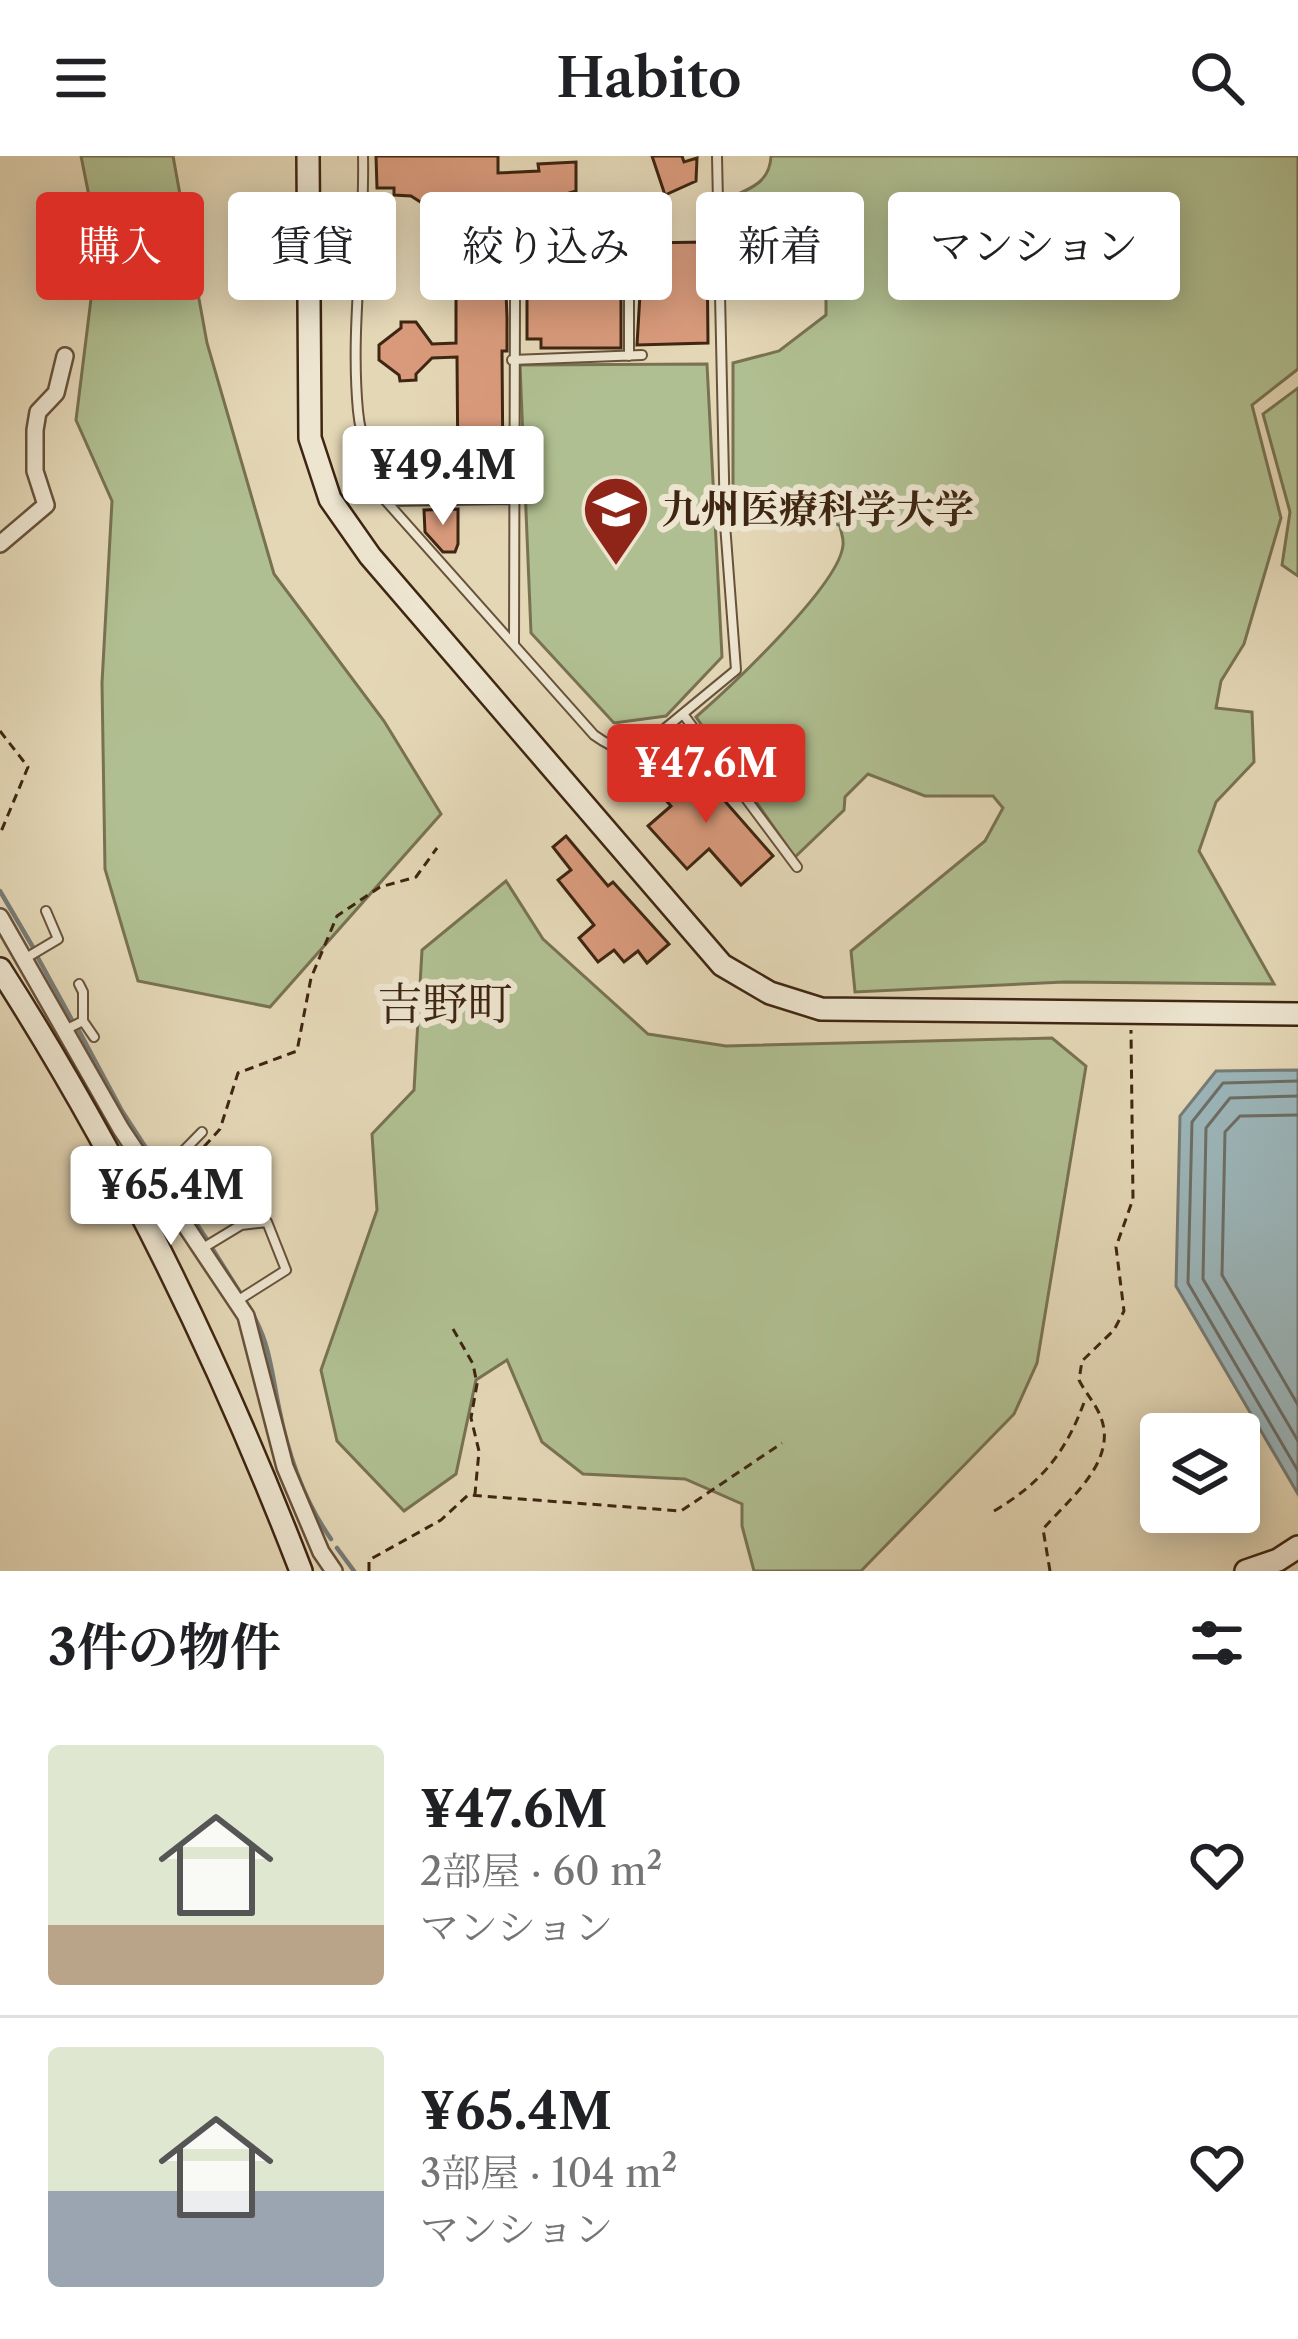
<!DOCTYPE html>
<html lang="ja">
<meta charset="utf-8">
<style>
:root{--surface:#fff;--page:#f6f6f6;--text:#202124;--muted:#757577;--line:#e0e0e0;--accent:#d93025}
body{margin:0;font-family:"Libre Caslon Text","Noto Serif JP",serif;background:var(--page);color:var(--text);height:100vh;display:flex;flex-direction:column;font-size:45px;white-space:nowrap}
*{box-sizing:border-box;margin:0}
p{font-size:39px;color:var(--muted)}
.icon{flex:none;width:66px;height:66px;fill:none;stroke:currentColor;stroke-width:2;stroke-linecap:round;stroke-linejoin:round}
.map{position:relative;height:1415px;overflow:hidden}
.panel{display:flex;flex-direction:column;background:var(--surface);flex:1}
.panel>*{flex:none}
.guide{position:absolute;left:36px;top:36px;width:1227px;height:108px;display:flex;gap:24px}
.fabs{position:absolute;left:1140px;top:1257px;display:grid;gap:24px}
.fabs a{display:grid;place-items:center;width:120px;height:120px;border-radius:12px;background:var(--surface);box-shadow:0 6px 30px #0003;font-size:60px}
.price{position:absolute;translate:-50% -102px;padding:0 27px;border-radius:12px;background:#fff;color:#222;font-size:39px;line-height:78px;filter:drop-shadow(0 3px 6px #0008)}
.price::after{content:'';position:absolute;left:50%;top:72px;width:36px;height:27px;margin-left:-18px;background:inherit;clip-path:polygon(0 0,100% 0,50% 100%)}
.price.current{background:var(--accent);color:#fff}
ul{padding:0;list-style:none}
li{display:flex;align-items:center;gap:36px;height:300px;padding:0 48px}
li+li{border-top:3px solid var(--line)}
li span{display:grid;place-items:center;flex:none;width:336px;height:240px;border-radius:12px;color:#555}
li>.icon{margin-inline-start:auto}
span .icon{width:144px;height:144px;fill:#fffc;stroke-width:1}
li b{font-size:51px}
h2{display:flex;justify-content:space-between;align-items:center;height:144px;padding:0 48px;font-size:51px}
.tag{padding:0 42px;border-radius:12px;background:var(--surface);box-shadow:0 6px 30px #0003;font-size:42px;line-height:108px}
.tag.current{background:var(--accent);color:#fff}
header{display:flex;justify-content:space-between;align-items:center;height:156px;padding:0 48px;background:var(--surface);font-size:54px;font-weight:600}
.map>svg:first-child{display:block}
.green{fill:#b0bf91;stroke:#787252;stroke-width:3}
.water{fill:#9cb6ba;stroke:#777c77;stroke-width:3}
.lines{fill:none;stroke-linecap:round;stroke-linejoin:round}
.shore{stroke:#6e6e66;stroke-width:3}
.stream{stroke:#777c77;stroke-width:4.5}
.building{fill:#d89a7b;stroke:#3f2612;stroke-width:3}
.lane-casing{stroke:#68523b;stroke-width:12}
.street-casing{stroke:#68523b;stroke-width:20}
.secondary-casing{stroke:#3f2612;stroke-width:26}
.path{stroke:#3f2612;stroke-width:3;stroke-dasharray:9 6;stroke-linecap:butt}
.lane{stroke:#ede5d0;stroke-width:8}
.street{stroke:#ede5d0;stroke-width:15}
.secondary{stroke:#ede5d0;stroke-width:21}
.labels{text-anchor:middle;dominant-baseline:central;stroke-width:12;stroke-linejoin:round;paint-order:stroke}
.poi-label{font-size:39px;font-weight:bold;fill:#3f2612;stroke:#ede5d0;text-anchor:start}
.quarter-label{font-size:45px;fill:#3f2612;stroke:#ede5d0}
</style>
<header><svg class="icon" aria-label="menu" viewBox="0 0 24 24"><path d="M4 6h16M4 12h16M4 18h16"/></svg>Habito<svg class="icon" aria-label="search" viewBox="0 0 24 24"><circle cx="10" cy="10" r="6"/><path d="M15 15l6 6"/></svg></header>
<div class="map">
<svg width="1298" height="1415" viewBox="0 0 1298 1415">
<rect width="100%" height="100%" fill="#e4d7b6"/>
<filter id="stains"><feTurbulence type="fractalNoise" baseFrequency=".00167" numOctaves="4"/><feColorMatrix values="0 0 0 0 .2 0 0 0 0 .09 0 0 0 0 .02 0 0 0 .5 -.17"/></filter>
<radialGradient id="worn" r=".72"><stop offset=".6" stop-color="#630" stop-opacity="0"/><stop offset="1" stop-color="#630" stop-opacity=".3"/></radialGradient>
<!-- green -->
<path class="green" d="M81 0H173L207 187 274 418 384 565 441 658 270 851 138 825 105 713 102 527 112 345 76 264 93 127V60Z
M771 0H1298V213L1252 249 1281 362 1244 488 1221 525 1216 552 1252 556 1254 606 1216 646 1199 695 1274 828 1064 826 855 836 851 795 985 685 1003 652 993 640H925L868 618 845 641 844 654 795 701 696 561C728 533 840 429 843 389 844 383 841 377 840 370 796 344 781 350 733 364V207L779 195 826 159V118L724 76 722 45C746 34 770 29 771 0Z
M707 208 722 501 666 560 614 567 531 477 520 209Z
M1298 232V420L1282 409 1290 356 1263 258Z
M506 725 543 783 648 878 726 890 1052 882 1086 910 1037 1207 1014 1258 861 1415H754L742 1370V1348L685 1323 583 1318 542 1286 507 1204 476 1224 456 1318 404 1355 337 1285 321 1214 377 1054 372 978 414 934 422 794Z"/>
<!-- water -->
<path class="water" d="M1298 914V1338L1176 1130 1180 960 1216 915Z"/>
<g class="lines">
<!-- shore -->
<path class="shore" d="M1298 925 1223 927 1192 966 1188 1127 1298 1315
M1298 940 1230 942 1206 972 1203 1123 1298 1285
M1298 959 1240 960 1225 976 1222 1119 1298 1249"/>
<!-- stream -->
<path class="stream" d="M0 735 34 793
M38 802 72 864
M78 873 122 955 161 1015
M173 1033 181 1045
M186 1052 206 1082
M212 1092 239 1135
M245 1145C270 1184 270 1208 279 1252 288 1298 304 1345 331 1383
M337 1392 354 1415"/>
</g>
<!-- building -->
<path class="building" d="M376 0H498V17L539 15 538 8 576 6V35L503 57 507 162V195H502L503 320 458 321 457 201 432 202 416 218V224L400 225 399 219 379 204V189L401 172V166H416L432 188 456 187V103L444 100 445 76 433 54 411 40 394 39V32H377Z
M652 0H682L684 6 697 2 696 25 665 39Z
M707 86 708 187 637 189 643 87Z
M621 125V192H541V183H527V131H550V126Z
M458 353V388L455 396H443L425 376 424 354Z
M688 603 773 700 741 729 709 693 687 713 648 670 671 650 655 632Z
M566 680 608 730 613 726 669 788 647 807 638 795 624 806 614 794 598 806 579 782 594 769 558 724 571 714 553 691Z"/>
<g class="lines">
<defs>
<path id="lane" d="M363 0C365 85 350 170 358 255 361 287 374 316 386 345L594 579C615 594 628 599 651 584L736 514 725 368 717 0
M313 88 360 87
M629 103V200
M512 204 642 199
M386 345 513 343
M514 487 515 141
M683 558 797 711
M26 802 58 783 46 755
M83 865 94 881
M67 873 83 865V836L79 828
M157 1022 202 976
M203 1092 241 1069 267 1066 286 1114 237 1145"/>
<path id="street" d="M0 388 46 349 35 315V274L38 256 56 237 65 200
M0 761 121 973 246 1160 285 1311 321 1396 334 1415"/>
<path id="secondary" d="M308 0 310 282 330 343 370 400 722 809 770 837 821 853 1298 858
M0 813C122 1003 220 1205 301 1415
M1246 1415 1278 1404 1298 1391"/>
</defs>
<!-- lane casing -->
<use href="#lane" class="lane-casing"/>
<!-- street casing -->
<use href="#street" class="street-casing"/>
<!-- secondary casing -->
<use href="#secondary" class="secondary-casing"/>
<!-- path -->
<path class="path" d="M0 575 28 611 0 678
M174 1024 220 973 238 917 297 895 311 822 337 760 380 731 416 721 437 692
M189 1046 226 1066
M453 1173 473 1208 477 1228 471 1262 479 1295 475 1338
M994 1355C1043 1326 1067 1295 1086 1241
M369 1415V1404L441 1364 468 1339 681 1355 782 1287
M1050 1415 1043 1373C1070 1342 1121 1303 1099 1257 1094 1246 1085 1236 1079 1224L1082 1205 1114 1174 1124 1155 1116 1091 1133 1043 1131 874"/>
<!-- lane -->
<use href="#lane" class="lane"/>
<!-- street -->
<use href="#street" class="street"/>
<!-- secondary -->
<use href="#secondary" class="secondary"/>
</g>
<!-- icons -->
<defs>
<symbol id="university-pin" viewBox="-11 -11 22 30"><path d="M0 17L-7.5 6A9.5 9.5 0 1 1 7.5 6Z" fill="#8f2418" stroke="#ede5d0"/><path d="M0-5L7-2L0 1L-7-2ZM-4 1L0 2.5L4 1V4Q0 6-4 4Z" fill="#fff"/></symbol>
</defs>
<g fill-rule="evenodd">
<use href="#university-pin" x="578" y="315" width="76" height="104"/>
</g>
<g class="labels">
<!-- poi labels -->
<g class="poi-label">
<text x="662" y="353">九州医療科学大学</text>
</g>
<!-- quarter labels -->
<g class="quarter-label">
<text x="445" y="848">吉野町</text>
</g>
</g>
<rect width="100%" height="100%" filter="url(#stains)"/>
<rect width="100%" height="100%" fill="url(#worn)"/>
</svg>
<div class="fabs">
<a><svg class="icon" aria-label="layers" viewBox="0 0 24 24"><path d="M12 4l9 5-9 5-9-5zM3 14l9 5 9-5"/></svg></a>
</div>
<b class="price" style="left:443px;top:372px">¥49.4M</b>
<b class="price current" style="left:706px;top:670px">¥47.6M</b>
<b class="price" style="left:171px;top:1092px">¥65.4M</b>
<div class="guide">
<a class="tag current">購入</a>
<a class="tag">賃貸</a>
<a class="tag">絞り込み</a>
<a class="tag">新着</a>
<a class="tag">マンション</a>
</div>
</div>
<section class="panel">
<h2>3件の物件<svg class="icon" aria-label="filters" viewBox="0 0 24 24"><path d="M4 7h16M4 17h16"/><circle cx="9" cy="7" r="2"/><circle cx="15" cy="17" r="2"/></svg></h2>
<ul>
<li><span style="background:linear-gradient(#dfe7d0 75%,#b9a48a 0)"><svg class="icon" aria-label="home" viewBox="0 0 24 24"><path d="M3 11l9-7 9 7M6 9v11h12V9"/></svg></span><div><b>¥47.6M</b><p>2部屋 · 60 m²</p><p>マンション</p></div><svg class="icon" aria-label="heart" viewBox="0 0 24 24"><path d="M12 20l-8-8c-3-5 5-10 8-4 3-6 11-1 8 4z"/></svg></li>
<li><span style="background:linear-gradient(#dfe7d0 60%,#9aa5b1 0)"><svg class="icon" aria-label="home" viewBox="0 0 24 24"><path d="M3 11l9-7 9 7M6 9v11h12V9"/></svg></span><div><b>¥65.4M</b><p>3部屋 · 104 m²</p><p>マンション</p></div><svg class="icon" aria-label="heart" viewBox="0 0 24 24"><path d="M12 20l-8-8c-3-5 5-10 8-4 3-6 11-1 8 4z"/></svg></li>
</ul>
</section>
